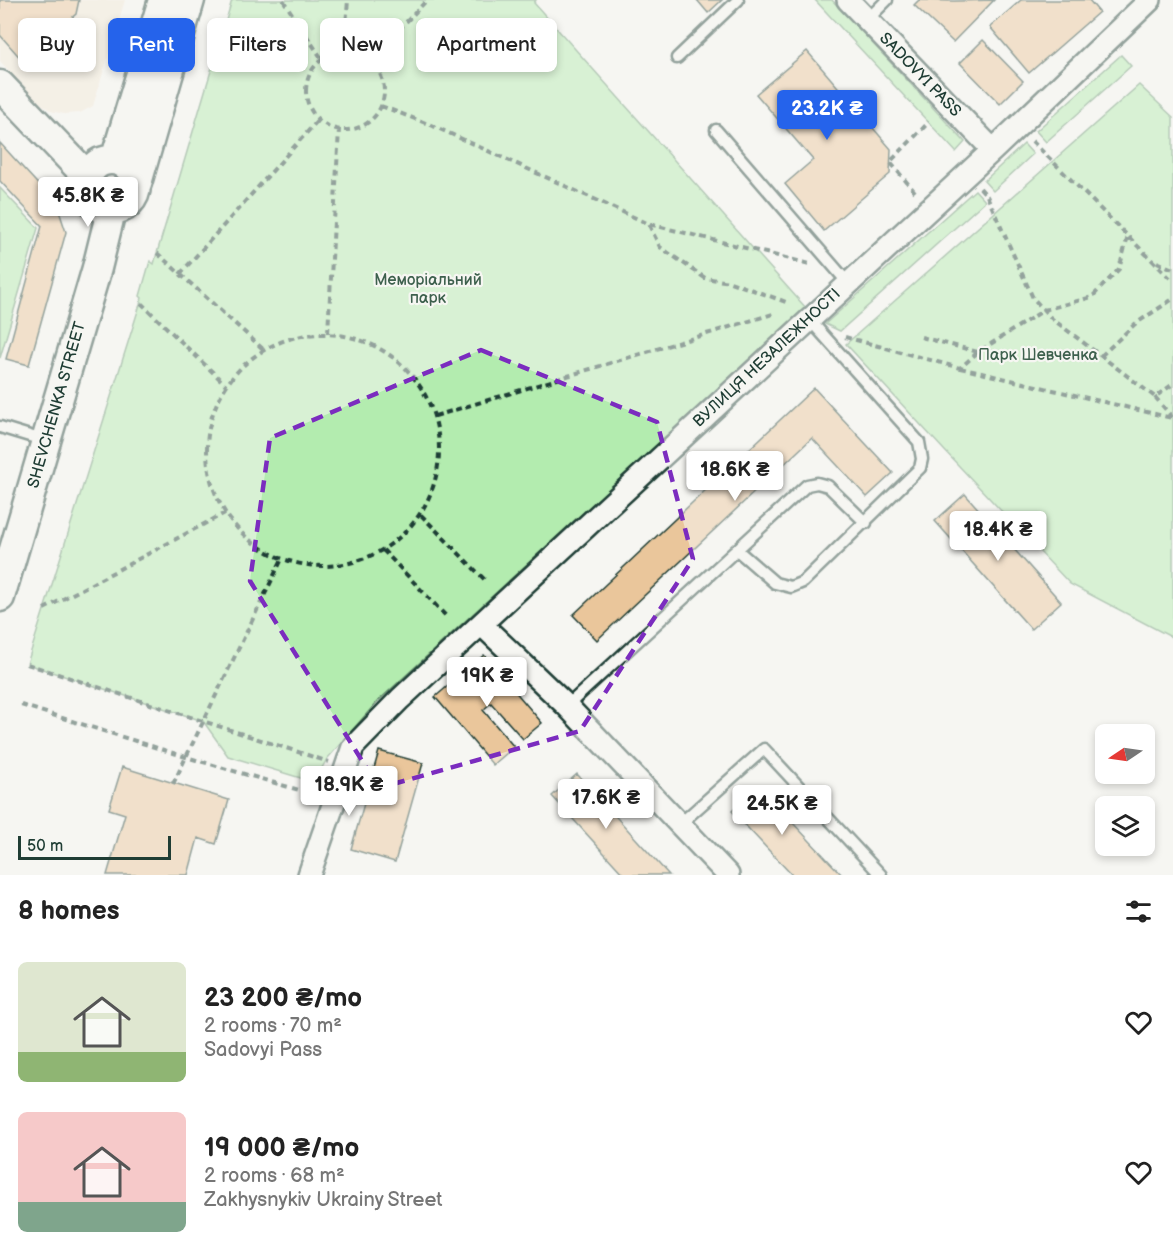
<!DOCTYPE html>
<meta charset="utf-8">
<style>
:root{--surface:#fff;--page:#f2f2f2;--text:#222;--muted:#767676;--accent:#2563eb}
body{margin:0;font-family:"Balsamiq Sans",sans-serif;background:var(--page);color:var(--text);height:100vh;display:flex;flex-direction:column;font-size:22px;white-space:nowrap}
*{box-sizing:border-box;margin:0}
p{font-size:20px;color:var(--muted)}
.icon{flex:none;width:33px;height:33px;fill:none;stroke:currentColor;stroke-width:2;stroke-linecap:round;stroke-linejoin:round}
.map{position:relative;height:875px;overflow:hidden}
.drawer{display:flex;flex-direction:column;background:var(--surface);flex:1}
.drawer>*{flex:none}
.hud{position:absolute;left:18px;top:18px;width:600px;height:54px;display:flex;gap:12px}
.needle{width:39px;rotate:257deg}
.tools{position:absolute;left:1095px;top:724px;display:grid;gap:12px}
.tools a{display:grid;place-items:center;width:60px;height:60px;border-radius:9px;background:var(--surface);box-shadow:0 3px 9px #0003;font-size:30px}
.scale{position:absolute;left:18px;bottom:15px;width:153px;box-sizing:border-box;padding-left:6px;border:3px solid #1f3d34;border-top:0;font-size:16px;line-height:21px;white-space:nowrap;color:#1f3d34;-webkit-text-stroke:4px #f6f6f2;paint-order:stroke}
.price{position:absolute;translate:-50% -51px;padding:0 14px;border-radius:6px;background:#fff;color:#222;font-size:20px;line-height:39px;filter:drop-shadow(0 2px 3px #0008)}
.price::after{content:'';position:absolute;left:50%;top:36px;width:18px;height:14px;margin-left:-9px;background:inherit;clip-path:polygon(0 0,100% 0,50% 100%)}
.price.active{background:var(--accent);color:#fff}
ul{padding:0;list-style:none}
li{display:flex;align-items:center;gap:18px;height:150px;padding:0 18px}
li span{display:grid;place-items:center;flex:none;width:168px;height:120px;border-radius:9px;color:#555}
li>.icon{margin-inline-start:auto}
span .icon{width:72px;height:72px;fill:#fffc;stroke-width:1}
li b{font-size:26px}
h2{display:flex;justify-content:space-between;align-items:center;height:72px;padding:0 18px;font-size:26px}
.chip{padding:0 21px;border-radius:9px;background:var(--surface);box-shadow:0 3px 9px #0003;font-size:21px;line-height:54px}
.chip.active{background:var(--accent);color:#fff}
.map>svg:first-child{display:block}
.built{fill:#f2e8d8}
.green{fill:#b3ecaf;stroke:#699472;stroke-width:1.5}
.building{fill:#eac69b;stroke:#1f3d34;stroke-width:1.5}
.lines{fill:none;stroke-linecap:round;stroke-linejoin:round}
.lane-casing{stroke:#1f3d34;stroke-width:15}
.street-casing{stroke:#1f3d34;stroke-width:26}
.secondary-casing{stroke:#1f3d34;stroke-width:33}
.path{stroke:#1f3d34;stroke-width:4;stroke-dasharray:6 4.5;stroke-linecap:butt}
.lane{stroke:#f6f6f2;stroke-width:10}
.street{stroke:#f6f6f2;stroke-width:21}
.secondary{stroke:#f6f6f2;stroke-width:28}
.marked{fill:none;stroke:#7b2cbf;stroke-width:4.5;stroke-dasharray:12 8;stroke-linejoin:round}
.labels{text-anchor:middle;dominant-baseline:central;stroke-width:4.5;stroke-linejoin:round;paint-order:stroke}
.street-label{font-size:16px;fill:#1f3d34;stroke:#f6f6f2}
.park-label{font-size:16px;fill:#3d604d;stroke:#f6f6f2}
</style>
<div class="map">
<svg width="1173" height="875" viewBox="0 0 1173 875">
<rect width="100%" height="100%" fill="#f6f6f2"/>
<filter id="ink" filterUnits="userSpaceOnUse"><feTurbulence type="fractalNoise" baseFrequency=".0167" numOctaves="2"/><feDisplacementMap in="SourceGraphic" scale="12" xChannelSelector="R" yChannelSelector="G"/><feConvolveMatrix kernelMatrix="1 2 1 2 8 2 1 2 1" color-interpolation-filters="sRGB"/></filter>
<g filter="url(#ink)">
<!-- built -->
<path class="built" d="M0 0H125L93 106 80 113 64 114 51 111 32 97 0 61Z"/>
<!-- green -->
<path class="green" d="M232 0H536L534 3 806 308 377 702 327 759 314 782 228 756 203 721 27 664 142 298 140 296 150 261 154 264 157 253Z
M815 0H832L965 142 956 152Z
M1121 55 1131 66 1046 142 1036 131Z
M1139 85 1173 117V638L1070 584 944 450 846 344Z
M1024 144 1033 154 993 191 984 181Z
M0 188 38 228 0 358Z
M975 190 985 201 840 331 825 324Z"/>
<!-- building -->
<path class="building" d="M0 0H79L76 14 23 61 0 35Z
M697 0H722L708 13Z
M919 0 954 1 994 0 953 42 914 5Z
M1021 0H1089L1099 12 1029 73 990 27Z
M983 40 1023 81 1000 104 960 63Z
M807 51 891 149 890 174 824 231 785 184 813 160 756 94Z
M0 143 57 205 66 232 29 365 6 359 42 226 0 181Z
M814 388 893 473 867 497 812 438 597 640 573 615Z
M965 494 1061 602 1031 629 935 521Z
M484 655 542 723 523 739 491 703 483 710 514 747 493 765 435 697Z
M379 751 423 763 395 862 351 849Z
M122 767 229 800 216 844 198 838 188 875H107L125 814 109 809Z
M577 774 669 875H624L552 796Z
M758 786 842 875H792L732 811Z"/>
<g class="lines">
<defs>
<path id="lane" d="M867 20 887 0
M677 58 738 0
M716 130 848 283
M0 427 46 441
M737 550 775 583 791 587 803 582 920 468 922 459 919 442 809 319
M567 706 807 485 817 483 828 486 866 523
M680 824 764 749 881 875"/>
<path id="street" d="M848 0 993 150
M481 624 567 706 728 875
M309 875 353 747 400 699 993 150 1150 0"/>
<path id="secondary" d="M0 85 87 176
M86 185a25 25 0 1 1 50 0a25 25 0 1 1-50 0Z
M115 160 163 0
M137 183 190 0
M0 597 97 268 111 211"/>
</defs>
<!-- lane casing -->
<use href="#lane" class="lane-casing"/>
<!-- street casing -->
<use href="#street" class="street-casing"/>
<!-- secondary casing -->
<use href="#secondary" class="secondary-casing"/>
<!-- path -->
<path class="path" d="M283 0 322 59
M344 51 348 0
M306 91a39 39 0 1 1 78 0a39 39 0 1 1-78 0Z
M370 60 427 0
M381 106 431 125 649 224 810 264
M1032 141 1173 281
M980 188 987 196 1033 298 1051 318 1155 397 1173 384
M915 192 890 162 929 122
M649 225 660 247 705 278 730 282 789 303
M157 253 263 349
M1157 262 1173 269
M180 274 319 119
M141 303 226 385
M328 333 339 129
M207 450a116 116 0 1 1 232 0a116 116 0 1 1-232 0Z
M845 337 960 368 978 352
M921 337 978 352 1044 310 1092 297 1119 269 1128 236
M1101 356 1135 324 1173 299
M960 368 1172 418
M1155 397 1172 417
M435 416 776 313
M421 515 486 581
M383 550 446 616
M44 609 225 513
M27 664 329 762
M21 705 186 757 316 795
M173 784 281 561"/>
<!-- lane -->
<use href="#lane" class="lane"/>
<!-- street -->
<use href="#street" class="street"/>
<!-- secondary -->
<use href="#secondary" class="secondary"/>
</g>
</g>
<!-- marked area -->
<path d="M0 0H1173V875H0ZM481 350 657 422 693 559 580 731 379 788 250 581 270 438Z" fill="#f6f6f2" fill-opacity=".55" fill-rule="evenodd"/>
<path class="marked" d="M481 350 657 422 693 559 580 731 379 788 250 581 270 438Z"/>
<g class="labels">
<!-- street labels -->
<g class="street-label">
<text transform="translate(920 75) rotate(46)">SADOVYI PASS</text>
<text transform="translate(767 358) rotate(-43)">ВУЛИЦЯ НЕЗАЛЕЖНОСТІ</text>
<text transform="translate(57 405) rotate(-74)">SHEVCHENKA STREET</text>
</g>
<!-- park labels -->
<g class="park-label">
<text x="428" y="280">Меморіальний<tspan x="428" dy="18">парк</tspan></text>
<text x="1038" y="355">Парк Шевченка</text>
</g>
</g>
</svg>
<div class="tools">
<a><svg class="needle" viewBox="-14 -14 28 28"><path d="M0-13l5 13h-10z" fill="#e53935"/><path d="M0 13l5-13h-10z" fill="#767676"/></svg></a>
<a><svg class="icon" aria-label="layers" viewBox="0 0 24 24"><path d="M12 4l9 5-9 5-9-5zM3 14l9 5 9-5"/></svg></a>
</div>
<div class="scale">50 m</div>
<b class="price active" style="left:827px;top:141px">23.2K ₴</b>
<b class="price" style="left:88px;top:228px">45.8K ₴</b>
<b class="price" style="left:735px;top:502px">18.6K ₴</b>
<b class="price" style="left:998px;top:562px">18.4K ₴</b>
<b class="price" style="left:487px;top:708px">19K ₴</b>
<b class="price" style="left:349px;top:817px">18.9K ₴</b>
<b class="price" style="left:606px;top:830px">17.6K ₴</b>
<b class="price" style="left:782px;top:836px">24.5K ₴</b>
<div class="hud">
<a class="chip">Buy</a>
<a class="chip active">Rent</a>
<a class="chip">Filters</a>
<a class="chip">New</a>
<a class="chip">Apartment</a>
</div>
</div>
<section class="drawer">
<h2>8 homes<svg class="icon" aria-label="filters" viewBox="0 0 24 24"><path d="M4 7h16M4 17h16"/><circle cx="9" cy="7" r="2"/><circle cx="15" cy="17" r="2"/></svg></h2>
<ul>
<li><span style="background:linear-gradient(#dfe7d0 75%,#8fb573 0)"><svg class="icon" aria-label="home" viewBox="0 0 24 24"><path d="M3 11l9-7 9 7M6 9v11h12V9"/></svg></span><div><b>23 200 ₴/mo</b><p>2 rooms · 70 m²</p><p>Sadovyi Pass</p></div><svg class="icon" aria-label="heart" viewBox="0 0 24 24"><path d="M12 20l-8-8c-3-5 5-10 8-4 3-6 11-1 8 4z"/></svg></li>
<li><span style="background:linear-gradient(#f6c9c9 75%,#7fa58c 0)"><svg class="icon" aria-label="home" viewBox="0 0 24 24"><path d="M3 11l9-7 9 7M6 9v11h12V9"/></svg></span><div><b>19 000 ₴/mo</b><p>2 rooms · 68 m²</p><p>Zakhysnykiv Ukrainy Street</p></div><svg class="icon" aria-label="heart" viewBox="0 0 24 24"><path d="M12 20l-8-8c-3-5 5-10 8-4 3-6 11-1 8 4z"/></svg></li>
</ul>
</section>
